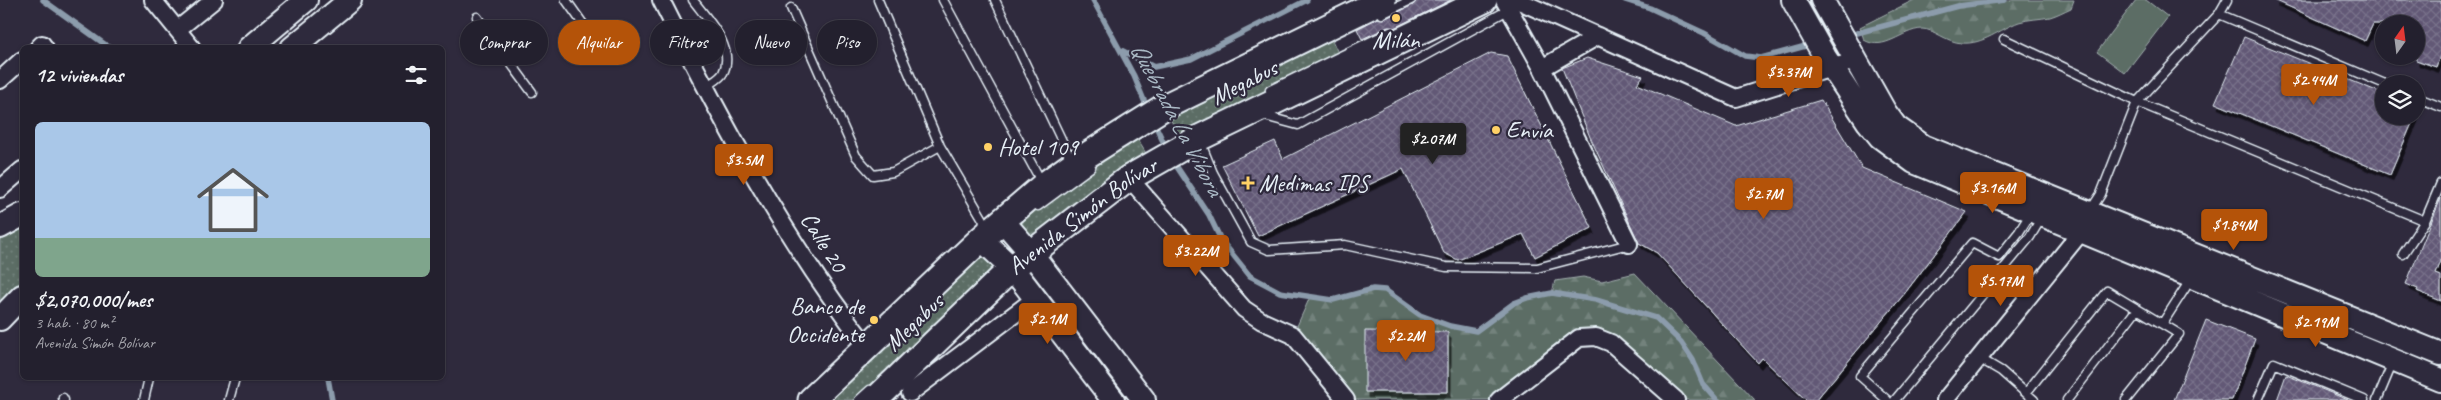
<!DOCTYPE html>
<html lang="es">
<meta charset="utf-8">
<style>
:root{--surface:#23202e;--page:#2b2836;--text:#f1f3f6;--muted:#a3a3aa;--line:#403e4a;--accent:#b45309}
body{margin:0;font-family:Caveat,sans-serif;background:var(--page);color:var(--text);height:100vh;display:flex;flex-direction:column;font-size:19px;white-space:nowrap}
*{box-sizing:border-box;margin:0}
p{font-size:16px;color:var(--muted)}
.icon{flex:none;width:28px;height:28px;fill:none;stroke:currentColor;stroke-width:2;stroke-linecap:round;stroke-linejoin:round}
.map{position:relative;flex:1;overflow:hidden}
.side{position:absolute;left:20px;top:45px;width:425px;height:335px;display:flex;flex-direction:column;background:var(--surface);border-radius:8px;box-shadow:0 1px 4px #0004,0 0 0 1px var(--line)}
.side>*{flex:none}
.top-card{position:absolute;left:460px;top:20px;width:475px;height:45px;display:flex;gap:10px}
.needle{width:32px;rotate:14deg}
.controls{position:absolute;left:2375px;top:15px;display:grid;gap:10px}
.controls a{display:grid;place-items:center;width:50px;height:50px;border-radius:50%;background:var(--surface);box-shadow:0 1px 4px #0004,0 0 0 1px var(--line);font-size:25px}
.price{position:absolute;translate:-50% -42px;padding:0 11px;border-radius:5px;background:var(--accent);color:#fff;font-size:16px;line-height:32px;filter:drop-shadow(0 1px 2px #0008)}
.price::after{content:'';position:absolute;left:50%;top:30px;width:15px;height:11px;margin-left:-8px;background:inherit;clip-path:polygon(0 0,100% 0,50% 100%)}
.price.active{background:#222;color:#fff}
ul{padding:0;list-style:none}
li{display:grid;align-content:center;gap:10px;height:265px;padding:0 15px}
li span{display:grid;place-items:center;height:155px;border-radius:8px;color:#555}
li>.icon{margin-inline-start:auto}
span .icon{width:90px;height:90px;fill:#fffc;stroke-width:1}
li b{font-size:21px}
h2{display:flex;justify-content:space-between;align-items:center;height:60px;padding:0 15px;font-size:21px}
.pill{padding:0 18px;border-radius:22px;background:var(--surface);box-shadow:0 1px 4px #0004,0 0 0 1px var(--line);font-size:18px;line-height:45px}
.pill.active{background:var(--accent);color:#fff}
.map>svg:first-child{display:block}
.grass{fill:url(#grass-dots);stroke:#a2afae}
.forest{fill:url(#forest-firs);stroke:#a2afae}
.park{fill:#5b6d65;stroke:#a2afae}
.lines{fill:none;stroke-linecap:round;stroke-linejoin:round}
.stream{stroke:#8c9cac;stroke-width:5.5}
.building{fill:url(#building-cross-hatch);stroke:#e8f1f8;filter:url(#shadow)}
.lane-casing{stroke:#e8f1f8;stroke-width:11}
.street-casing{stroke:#e8f1f8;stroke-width:20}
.secondary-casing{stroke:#e8f1f8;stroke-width:26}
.primary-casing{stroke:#e8f1f8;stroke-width:29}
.lane{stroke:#2f2a3d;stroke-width:8}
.street{stroke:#2f2a3d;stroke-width:16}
.secondary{stroke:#2f2a3d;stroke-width:22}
.primary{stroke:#2f2a3d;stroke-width:25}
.poi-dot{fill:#ffd166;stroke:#2f2a3d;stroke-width:2}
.labels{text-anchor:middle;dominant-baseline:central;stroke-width:4.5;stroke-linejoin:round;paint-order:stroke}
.poi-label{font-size:24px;fill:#e8f1f8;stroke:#2f2a3d;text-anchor:start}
.street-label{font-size:24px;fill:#e8f1f8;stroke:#2f2a3d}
.water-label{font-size:25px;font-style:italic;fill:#aab9c5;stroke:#2f2a3d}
</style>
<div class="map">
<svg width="2441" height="400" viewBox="0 0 2441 400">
<defs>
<pattern id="grass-dots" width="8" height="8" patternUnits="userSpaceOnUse" patternTransform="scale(1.25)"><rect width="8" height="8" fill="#5b6d65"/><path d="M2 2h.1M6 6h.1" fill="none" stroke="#73827c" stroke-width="1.8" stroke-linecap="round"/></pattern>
<pattern id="forest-firs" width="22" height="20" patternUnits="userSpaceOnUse" patternTransform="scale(1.25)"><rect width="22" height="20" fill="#5b6d65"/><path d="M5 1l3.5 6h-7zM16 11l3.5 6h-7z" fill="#73827c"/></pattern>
<pattern id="building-cross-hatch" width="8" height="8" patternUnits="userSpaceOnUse" patternTransform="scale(1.25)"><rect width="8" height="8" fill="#625976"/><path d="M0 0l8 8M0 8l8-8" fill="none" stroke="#78718a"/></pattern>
<filter id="shadow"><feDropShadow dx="3" dy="5.5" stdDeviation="0" flood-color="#0009"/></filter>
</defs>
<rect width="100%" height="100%" fill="#2f2a3d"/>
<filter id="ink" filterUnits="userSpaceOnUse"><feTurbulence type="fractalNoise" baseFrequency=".02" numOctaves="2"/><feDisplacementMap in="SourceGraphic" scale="10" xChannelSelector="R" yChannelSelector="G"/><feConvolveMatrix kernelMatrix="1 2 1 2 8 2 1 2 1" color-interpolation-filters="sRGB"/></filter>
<g filter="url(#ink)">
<!-- grass -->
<path class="grass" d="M1331 38 1339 55 1179 135 1169 117Z
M1136 137 1147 155 1025 246 1009 228 1107 155Z
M22 215V296L0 319V227Z
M989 247 1005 262 859 400H827Z"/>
<!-- forest -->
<path class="forest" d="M1914 0H2074L2071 8C2064 11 2057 15 2050 17 2040 19 2029 19 2019 22 2000 29 1983 45 1962 43 1946 42 1934 29 1922 29 1901 30 1885 52 1864 40L1860 27Z
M1635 273 1755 400H1676L1611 343 1579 338 1499 400H1346L1293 335 1310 297 1333 300 1373 289 1385 290 1420 315 1450 326 1476 331 1514 303 1527 298 1552 293 1555 281 1583 277 1602 281Z"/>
<!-- park -->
<path class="park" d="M2136 0H2146L2168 17 2125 73 2097 52Z"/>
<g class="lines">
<!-- stream -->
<path class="stream" d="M43 0 110 48
M1093 0 1134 76 1148 110
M1625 0 1650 8 1704 33 1745 56 1761 58 1813 44
M1846 36 1958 6 2005 0
M1121 50 1154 67 1191 59 1307 0
M1153 120 1167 150
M1173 161 1209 215 1221 240 1250 276 1280 292 1333 300 1373 289 1385 290 1420 315 1450 326 1476 331 1514 303 1527 298 1552 293 1596 300 1656 318 1681 342 1693 360 1703 384 1717 400
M328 378 332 400"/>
</g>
<!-- building -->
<path class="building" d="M1417 0H1451L1394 28 1388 27 1362 39 1357 29 1378 18 1384 19 1413 5Z
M2274 0H2441V53L2436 67 2416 60V24H2373L2365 41Z
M2244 37 2384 94V116H2415L2390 175 2215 103Z
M1491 53 1507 56 1592 228 1535 257 1523 234 1458 260 1444 253 1403 169 1258 236 1222 165 1275 141 1283 159Z
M1587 58 1643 76 1637 84 1736 126 1821 100 1862 168 1967 212 1905 293 1816 400H1806L1762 358 1758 363 1657 253 1639 243 1590 137 1562 68Z
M2441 198V261L2436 274 2441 276V301L2417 291 2418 289 2406 284Z
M2206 320 2255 339 2232 400H2174Z
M1365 331 1448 332V392H1365Z
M2286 375 2314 386 2348 400H2277Z"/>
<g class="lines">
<defs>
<path id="lane" d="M566 0 598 45
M693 0C707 19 736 48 723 73 720 79 710 83 705 88
M878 0 940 146 984 221 983 228
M943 0 1042 183
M995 0 1071 160
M791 8 856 156 873 175 893 172 940 146
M1382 14 1411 0
M2219 14 2385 84
M477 17 532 92
M2004 39 2137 102 2425 221
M1270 90 1390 32
M2416 97 2441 107
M1261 115 1298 125 1508 10
M1200 141 1213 173 1251 242 1269 250 1345 245 1446 267 1537 268 1629 244
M1038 206 1091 167
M2090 211 2101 194 2137 102 2219 14 2227 0
M2403 254 2425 221 2441 183
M2162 324 2191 279
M1979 358 2001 371 2034 400
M2026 393 2107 291 2179 334 2126 400
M63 398 64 400
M144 400 149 378
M229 400 235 378
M859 400 870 390
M1887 400 1860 376 1972 243 1999 257 2019 232 2031 213
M1895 400 2030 237 2042 217
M2067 400 2137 309
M2258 400 2274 363 2364 400
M2377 400 2393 362"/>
<path id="street" d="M153 0 192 48
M661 0C720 118 786 243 867 346
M1504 0 1542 68 1629 244
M1517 0 1736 98 1854 61
M178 29 214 0
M38 48 42 44 45 48
M1542 68 1598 36
M0 80 22 60
M1129 178 1244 309 1262 321 1293 335 1346 400
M0 189 22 170
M910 393 1036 298
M1499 400 1579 338 1596 337 1611 343 1676 400
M1945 400 2081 232"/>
<path id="secondary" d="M1793 0 1825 57 1868 122 1880 137 1914 162 2441 380
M1822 0 1885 112 1896 127 1923 146 2441 354
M249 48 306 0
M292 48 350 0
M1003 221 1031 253 1144 400
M0 227 22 215
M981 239 1012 268 1113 400
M0 319 22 296"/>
<g id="primary">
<path d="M811 400 981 239 1044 185 1073 164 1164 107 1383 0"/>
<path id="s1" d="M875 400 1012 268 1129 178 1199 138 1484 0"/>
</g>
</defs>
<!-- lane casing -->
<use href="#lane" class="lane-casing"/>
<!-- street casing -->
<use href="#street" class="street-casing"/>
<!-- secondary casing -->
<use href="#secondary" class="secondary-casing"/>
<!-- primary casing -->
<use href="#primary" class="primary-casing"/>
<!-- lane -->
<use href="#lane" class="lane"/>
<!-- street -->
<use href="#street" class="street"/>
<!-- secondary -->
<use href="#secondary" class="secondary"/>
<!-- primary -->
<use href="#primary" class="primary"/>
</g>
</g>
<!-- markers -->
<g class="poi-dot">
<circle cx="1396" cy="18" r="5"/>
<circle cx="1496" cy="130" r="5"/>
<circle cx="988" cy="147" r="5"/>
<path d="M1245.5 175.5h5v5h5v5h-5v5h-5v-5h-5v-5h5z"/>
<circle cx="874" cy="320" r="5"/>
</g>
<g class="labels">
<!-- poi labels -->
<g class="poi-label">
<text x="1396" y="40" text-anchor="middle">Milán</text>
<text x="1506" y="130">Envía</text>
<text x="998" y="147">Hotel 109</text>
<text x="1259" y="183">Medimas IPS</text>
<text x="864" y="306" text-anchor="end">Banco de<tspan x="864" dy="28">Occidente</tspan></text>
</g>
<!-- street labels -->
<g class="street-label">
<text transform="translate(1244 82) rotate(-27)">Megabus</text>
<text stroke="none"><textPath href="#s1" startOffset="278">Avenida Simón Bolívar</textPath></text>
<text transform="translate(824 242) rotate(58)">Calle 20</text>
<text transform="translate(914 322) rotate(-44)">Megabus</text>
</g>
<!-- water labels -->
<g class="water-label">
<text transform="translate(1177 119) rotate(62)">Quebrada La Vibora</text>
</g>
</g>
</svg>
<div class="controls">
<a><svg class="needle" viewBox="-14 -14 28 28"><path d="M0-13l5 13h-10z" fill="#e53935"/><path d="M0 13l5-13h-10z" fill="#a3a3aa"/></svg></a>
<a><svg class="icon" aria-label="layers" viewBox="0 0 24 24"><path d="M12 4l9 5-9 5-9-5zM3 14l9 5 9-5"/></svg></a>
</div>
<b class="price" style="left:1789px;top:98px">$3.37M</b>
<b class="price" style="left:2314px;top:106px">$2.44M</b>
<b class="price active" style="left:1433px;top:165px">$2.07M</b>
<b class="price" style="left:744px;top:186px">$3.5M</b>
<b class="price" style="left:1993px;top:214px">$3.16M</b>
<b class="price" style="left:1764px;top:220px">$2.7M</b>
<b class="price" style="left:2234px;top:251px">$1.84M</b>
<b class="price" style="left:1196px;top:277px">$3.22M</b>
<b class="price" style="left:2001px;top:307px">$5.17M</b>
<b class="price" style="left:1048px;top:345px">$2.1M</b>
<b class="price" style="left:2316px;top:348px">$2.19M</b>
<b class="price" style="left:1406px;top:362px">$2.2M</b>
<div class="top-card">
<a class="pill">Comprar</a>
<a class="pill active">Alquilar</a>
<a class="pill">Filtros</a>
<a class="pill">Nuevo</a>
<a class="pill">Piso</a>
</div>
<section class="side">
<h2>12 viviendas<svg class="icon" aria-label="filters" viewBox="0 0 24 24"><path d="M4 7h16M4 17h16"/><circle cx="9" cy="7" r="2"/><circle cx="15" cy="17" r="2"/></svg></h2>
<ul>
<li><span style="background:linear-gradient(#a9c7e8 75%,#7fa58c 0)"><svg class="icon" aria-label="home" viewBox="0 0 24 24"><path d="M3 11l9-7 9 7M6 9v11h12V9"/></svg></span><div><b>$2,070,000/mes</b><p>3 hab. · 80 m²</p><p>Avenida Simón Bolívar</p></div></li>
</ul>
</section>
</div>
